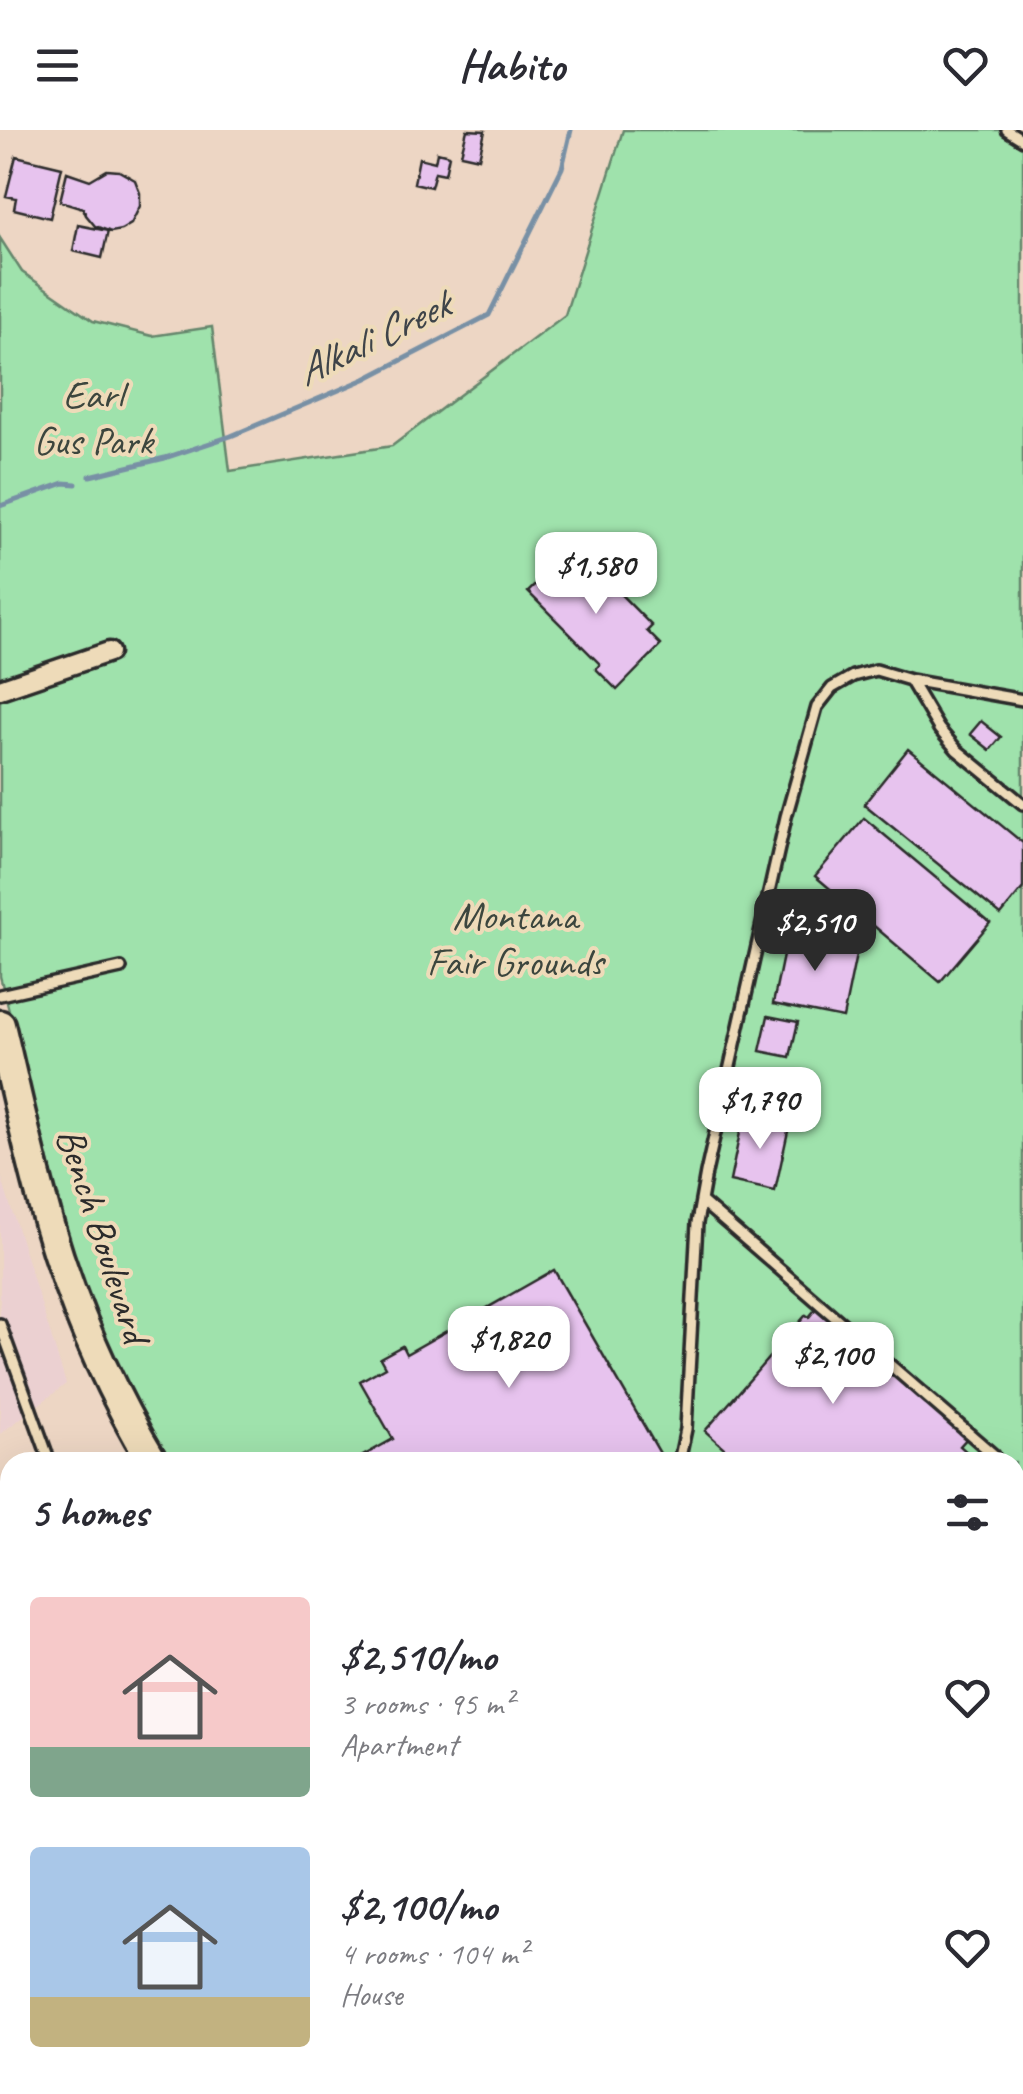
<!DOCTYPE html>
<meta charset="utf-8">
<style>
:root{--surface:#fff;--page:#f2f2f3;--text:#2b2b33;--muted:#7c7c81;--accent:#2b2b2b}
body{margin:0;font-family:Caveat,sans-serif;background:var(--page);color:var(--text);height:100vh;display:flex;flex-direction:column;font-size:38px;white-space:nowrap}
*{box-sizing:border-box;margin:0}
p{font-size:32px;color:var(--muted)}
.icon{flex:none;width:55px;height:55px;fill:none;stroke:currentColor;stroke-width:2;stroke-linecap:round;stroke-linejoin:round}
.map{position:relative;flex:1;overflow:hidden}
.sheet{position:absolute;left:0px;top:1322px;width:1025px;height:642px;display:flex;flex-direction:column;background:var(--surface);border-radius:30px 30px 0 0;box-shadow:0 10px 40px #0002}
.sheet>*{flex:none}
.price{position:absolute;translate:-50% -85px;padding:0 22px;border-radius:20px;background:#fff;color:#222;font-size:32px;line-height:65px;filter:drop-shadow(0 2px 5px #0008)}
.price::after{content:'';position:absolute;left:50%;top:60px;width:30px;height:22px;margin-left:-15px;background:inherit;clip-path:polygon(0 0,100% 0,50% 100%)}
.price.on{background:var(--accent);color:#fff}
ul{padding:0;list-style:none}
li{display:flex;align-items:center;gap:30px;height:250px;padding:0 30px}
li span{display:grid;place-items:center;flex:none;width:280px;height:200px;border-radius:10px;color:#555}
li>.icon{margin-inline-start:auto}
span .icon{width:120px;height:120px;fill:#fffc;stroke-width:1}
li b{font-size:42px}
h2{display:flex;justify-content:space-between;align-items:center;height:120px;padding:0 30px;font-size:42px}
header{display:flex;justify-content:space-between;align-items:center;height:130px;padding:0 30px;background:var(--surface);font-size:45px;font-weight:600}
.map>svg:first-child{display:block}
.built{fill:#ebd0d1}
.green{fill:#9fe2ac;stroke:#65866c;stroke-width:2.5}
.water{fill:#abd4f6;stroke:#7890a5;stroke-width:2.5}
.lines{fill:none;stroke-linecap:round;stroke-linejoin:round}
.stream{stroke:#7890a5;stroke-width:5}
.building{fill:#e7c3ee;stroke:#2b2b2b;stroke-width:2.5}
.lane-casing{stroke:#2b2b2b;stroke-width:16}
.street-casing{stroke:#2b2b2b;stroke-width:25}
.secondary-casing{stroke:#2b2b2b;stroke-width:35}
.highway-casing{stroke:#2b2b2b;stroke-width:42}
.lane{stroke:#eedbb9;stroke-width:9}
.street{stroke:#eedbb9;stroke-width:18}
.secondary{stroke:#eedbb9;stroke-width:28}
.highway{stroke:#eedbb9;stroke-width:35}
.labels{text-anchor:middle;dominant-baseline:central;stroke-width:8;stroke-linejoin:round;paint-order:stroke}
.park-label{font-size:40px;fill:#3c463e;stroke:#eedbb9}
.street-label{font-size:40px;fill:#2b2b2b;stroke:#eedbb9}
.water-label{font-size:42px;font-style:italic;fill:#3e4449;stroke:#eedbb9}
</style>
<header><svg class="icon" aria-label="menu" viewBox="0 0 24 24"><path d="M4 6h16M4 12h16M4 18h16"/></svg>Habito<svg class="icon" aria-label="heart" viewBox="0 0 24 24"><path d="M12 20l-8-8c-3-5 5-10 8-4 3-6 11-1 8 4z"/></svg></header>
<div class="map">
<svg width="1023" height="1964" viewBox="0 0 1023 1964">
<rect width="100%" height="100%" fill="#edd6c4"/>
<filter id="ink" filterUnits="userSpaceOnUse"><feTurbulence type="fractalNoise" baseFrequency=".01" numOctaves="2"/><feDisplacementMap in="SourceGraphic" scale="20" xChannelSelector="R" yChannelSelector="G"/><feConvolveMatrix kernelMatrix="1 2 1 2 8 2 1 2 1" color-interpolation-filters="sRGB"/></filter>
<g filter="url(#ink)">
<!-- built -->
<path class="built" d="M0 1043 66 1254 0 1304Z
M0 1680 10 1690V1898L0 1896Z"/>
<!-- green -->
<path class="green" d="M623 0H1023V1964H541L535 1955H1015V1332H171L117 1238 79 1145 0 846V108L22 142 93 191 152 206 212 197 230 341 392 316 565 185Z
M0 1930 10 1934V1955H61L83 1964H0Z"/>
<!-- water -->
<path class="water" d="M1015 1637 1023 1648V1755L1015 1754V1723L1020 1713 1021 1700 1015 1686Z"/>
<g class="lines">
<!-- stream -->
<path class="stream" d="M90 346 165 328 231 306 365 249 489 185 562 38 571 0
M0 376 64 353 76 354"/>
</g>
<!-- building -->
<path class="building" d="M467 0 485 1 479 28 461 24Z
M437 22 449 25 445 44 435 42 431 57 414 53 419 28 435 32Z
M16 26 62 37 50 88 14 79 16 68 6 66Z
M107 40 119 41 135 50 140 63V76L131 94 121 100 111 102 95 96 86 85 83 78 60 71 67 42 90 50Z
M78 95 108 101 102 128 73 121Z
M574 417 652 496 647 501 661 515 617 560 596 539 600 534 528 462Z
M981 591 1001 607 990 620 970 604Z
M908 619 1023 713V758L1001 785 864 674Z
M864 688 990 793 940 852 815 746Z
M788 801 858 815 843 888 773 874Z
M768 886 798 892 790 927 760 921Z
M744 983 790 992 775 1061 730 1051Z
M554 1140 665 1332H359L363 1331 361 1327 393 1309 360 1251 385 1237 380 1228 402 1216 406 1224Z
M818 1176 968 1307 960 1316 976 1330 974 1332H726L732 1325 705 1301 806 1185 809 1187Z
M0 1743 10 1748V1766L0 1787Z
M1015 1765 1023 1771V1799L1018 1806 1015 1804Z"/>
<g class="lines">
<defs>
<path id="lane" d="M1007 0 1023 10
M910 550 939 599 957 620 1023 674
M0 865 121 838
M701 1071 994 1325 988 1332
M0 1194 50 1332
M679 1332 686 1299 697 1093 706 1043 786 687 817 577 832 558 853 546 876 540 910 550 1023 570
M1015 1469 1023 1476
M1015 1919 1023 1911
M603 1955 607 1964
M1005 1955 1018 1964
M962 1964 967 1955"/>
<path id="street" d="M0 559 109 522
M809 1955 812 1964"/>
<path id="secondary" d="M0 895C16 962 30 1029 49 1095 73 1177 109 1259 153 1332
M0 1912 10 1915
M121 1955 142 1964
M472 1955 476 1964
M497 1955 502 1964"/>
<path id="highway" d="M0 1603 10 1613
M0 1656 10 1666
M292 1955 301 1964
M356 1955 366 1964"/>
</defs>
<!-- lane casing -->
<use href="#lane" class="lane-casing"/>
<!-- street casing -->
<use href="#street" class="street-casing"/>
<!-- secondary casing -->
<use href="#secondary" class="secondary-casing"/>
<!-- highway casing -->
<use href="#highway" class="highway-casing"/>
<!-- lane -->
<use href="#lane" class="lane"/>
<!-- street -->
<use href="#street" class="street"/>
<!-- secondary -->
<use href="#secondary" class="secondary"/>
<!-- highway -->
<use href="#highway" class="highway"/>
</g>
</g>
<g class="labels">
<!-- park labels -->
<g class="park-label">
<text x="93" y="265">Earl<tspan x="93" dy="46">Gus Park</tspan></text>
<text x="515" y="786">Montana<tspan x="515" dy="46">Fair Grounds</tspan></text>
</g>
<!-- street labels -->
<g class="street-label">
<text transform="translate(103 1105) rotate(72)">Bench Boulevard</text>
</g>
<!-- water labels -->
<g class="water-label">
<text transform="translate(373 208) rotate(-26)">Alkali Creek</text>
</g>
</g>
</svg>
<b class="price" style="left:596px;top:487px">$1,580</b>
<b class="price on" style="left:815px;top:844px">$2,510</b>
<b class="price" style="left:760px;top:1022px">$1,790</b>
<b class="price" style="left:509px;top:1261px">$1,820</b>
<b class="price" style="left:833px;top:1277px">$2,100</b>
<section class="sheet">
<h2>5 homes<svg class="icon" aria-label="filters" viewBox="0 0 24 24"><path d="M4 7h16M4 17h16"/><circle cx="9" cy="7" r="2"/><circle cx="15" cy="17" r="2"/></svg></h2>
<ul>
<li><span style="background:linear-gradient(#f6c9c9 75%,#7fa58c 0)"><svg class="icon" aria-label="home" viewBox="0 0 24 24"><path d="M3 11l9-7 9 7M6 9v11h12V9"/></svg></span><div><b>$2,510/mo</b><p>3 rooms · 95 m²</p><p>Apartment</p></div><svg class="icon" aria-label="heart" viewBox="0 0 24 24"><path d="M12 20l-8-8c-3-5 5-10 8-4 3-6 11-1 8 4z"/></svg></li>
<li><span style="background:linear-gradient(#a9c7e8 75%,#c2b280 0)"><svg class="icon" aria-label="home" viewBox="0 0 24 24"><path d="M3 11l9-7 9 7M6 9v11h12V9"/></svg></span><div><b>$2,100/mo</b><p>4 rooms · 104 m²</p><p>House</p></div><svg class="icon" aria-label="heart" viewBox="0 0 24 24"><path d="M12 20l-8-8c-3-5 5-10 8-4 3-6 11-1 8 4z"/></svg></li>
</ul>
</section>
</div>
